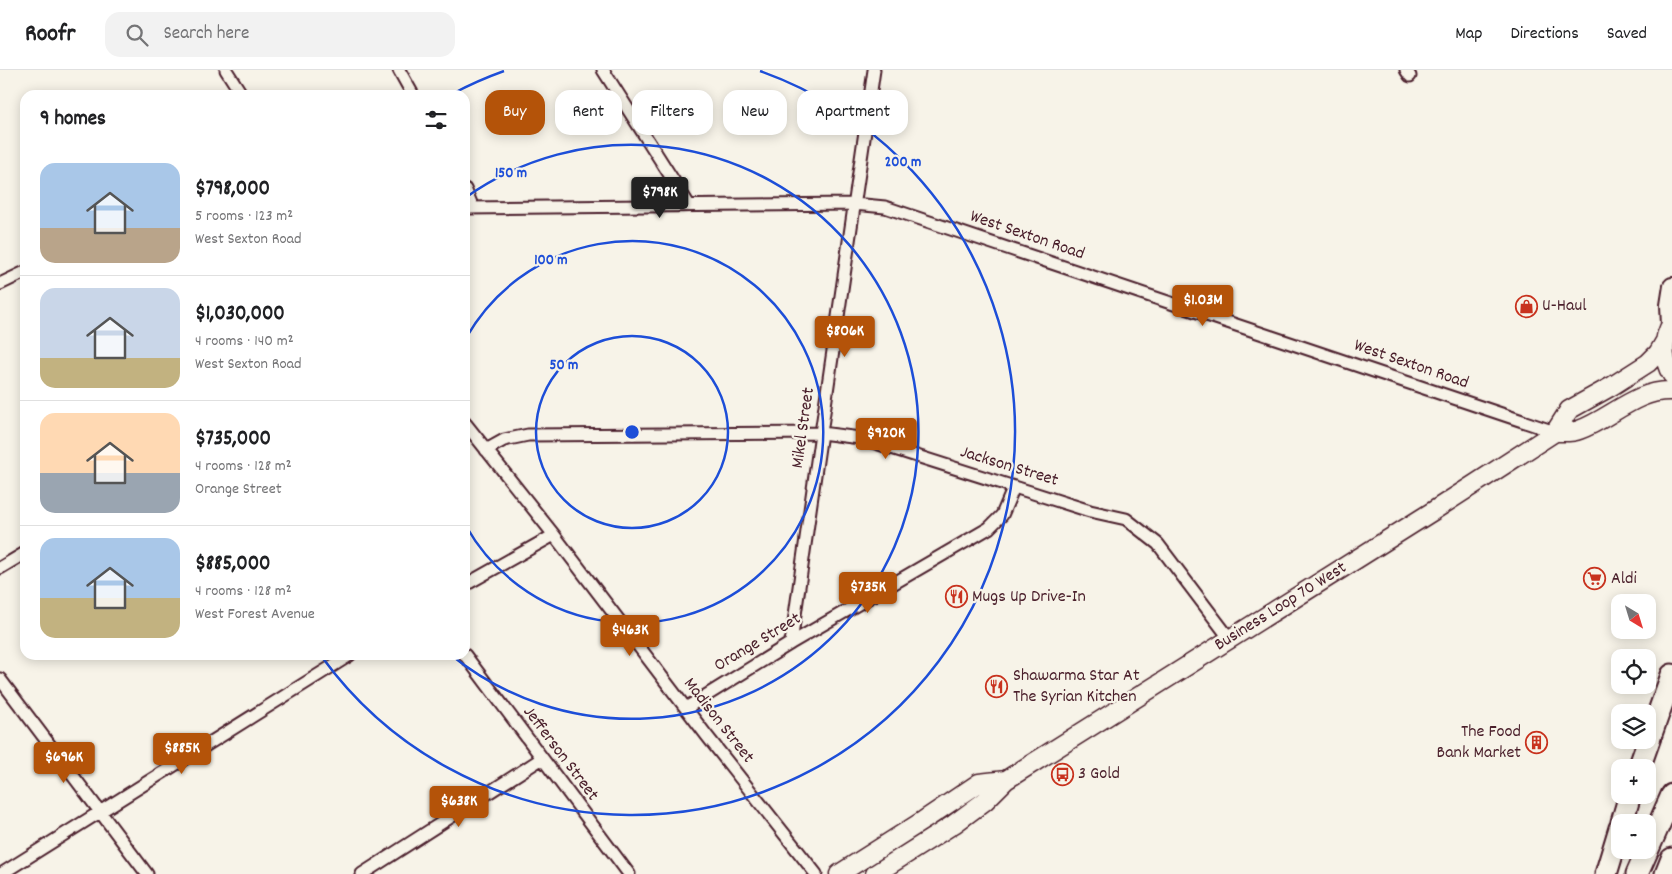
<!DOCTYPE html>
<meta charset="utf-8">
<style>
:root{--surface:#fff;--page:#f2f2f2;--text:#202124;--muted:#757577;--line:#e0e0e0;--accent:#b45309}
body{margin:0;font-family:Dekko,sans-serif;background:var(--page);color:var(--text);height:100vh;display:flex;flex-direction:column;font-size:19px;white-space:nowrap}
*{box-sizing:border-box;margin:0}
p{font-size:16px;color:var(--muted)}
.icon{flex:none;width:28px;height:28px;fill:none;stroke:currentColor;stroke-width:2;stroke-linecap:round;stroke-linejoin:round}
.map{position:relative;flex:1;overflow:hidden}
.panel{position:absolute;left:20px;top:20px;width:450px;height:570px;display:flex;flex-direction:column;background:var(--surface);border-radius:15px;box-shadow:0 2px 12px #0003}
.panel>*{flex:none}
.top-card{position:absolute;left:485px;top:20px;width:475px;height:45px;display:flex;gap:10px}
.needle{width:32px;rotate:142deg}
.fabs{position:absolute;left:1611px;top:524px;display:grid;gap:10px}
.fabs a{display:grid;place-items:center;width:45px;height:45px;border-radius:10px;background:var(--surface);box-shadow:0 2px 12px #0003;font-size:25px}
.price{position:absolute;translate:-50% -42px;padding:0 11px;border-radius:5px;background:var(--accent);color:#fff;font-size:16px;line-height:32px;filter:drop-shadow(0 1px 2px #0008)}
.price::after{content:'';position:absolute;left:50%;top:30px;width:15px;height:11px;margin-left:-8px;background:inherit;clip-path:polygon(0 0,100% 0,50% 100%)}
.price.active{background:#222;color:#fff}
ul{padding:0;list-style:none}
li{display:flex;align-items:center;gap:15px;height:125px;padding:0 20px}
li+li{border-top:1px solid var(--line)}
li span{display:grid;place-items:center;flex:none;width:140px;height:100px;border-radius:15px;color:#555}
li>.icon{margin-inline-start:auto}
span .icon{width:60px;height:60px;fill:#fffc;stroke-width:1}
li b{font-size:21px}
h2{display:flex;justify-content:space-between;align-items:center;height:60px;padding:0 20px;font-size:21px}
.chip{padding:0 18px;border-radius:15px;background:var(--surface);box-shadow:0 2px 12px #0003;font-size:18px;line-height:45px}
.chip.active{background:var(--accent);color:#fff}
header{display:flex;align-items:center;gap:30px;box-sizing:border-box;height:70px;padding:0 25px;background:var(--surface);border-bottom:1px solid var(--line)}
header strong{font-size:24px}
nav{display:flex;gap:28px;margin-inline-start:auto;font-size:18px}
.search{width:350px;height:45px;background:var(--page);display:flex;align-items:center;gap:12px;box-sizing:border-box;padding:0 18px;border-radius:15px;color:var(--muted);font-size:19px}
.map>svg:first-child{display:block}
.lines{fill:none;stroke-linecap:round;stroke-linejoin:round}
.street-casing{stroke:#4a1f2b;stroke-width:15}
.secondary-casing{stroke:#4a1f2b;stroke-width:20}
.primary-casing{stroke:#4a1f2b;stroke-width:21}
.highway-casing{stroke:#4a1f2b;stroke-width:25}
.street{stroke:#f7f3e8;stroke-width:11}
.secondary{stroke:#f7f3e8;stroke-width:16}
.primary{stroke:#f7f3e8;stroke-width:18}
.highway{stroke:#f7f3e8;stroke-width:21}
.ring{fill:none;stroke:#1d4ed8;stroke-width:2.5}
.labels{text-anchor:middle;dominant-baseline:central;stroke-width:4.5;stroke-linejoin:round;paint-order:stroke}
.street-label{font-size:18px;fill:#4a1f2b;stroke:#f7f3e8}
.poi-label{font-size:18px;fill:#4a1f2b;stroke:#f7f3e8;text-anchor:start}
.centre{fill:#1d4ed8;stroke:#f7f3e8;stroke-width:2.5}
.ring-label{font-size:15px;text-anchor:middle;font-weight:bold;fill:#1d4ed8;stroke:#f7f3e8;stroke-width:4.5;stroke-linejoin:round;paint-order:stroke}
</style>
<header>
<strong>Roofr</strong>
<div class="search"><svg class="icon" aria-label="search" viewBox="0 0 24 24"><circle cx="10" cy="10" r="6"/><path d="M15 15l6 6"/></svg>Search here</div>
<nav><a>Map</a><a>Directions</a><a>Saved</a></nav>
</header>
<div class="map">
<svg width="1672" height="804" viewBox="0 0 1672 804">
<rect width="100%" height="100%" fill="#f7f3e8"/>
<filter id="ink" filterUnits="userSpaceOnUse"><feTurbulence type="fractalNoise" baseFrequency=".02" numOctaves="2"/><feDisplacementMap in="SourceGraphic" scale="10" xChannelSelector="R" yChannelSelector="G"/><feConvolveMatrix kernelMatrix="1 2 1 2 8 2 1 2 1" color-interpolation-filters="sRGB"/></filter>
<g filter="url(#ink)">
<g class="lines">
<defs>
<path id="street" d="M226 0 242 25
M399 0 413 25
M603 0 689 135
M1406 0 1410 6
M465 119 473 138
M465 138 854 134 885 137 1555 362
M0 214 25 202
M465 353 554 465 707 666 816 804
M486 380 504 370 528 365 821 363 860 368 1090 441 1126 449 1158 474 1230 569
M0 498 25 483
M465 515 554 465
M791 573 821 363 874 0
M465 585 629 804
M0 609 147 804
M686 638 791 573 989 458 1002 445 1014 417
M1 804 350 585
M362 804 541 689"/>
<path id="secondary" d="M1670 255 1669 235 1672 216"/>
<path id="primary" d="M1672 253C1662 268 1662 290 1672 305
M1555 362C1563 362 1572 363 1579 360 1610 349 1637 319 1672 321
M839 804 924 750 979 713 1006 710
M875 804 954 754 985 731 1006 710 1433 441 1555 362 1569 340 1612 316 1648 293 1658 283 1665 271"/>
<path id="highway" d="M1639 698 1672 605
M1622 752 1630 725
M1606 804 1620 758
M1637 804 1672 725
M1666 804 1672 789"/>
</defs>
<!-- street casing -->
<use href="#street" class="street-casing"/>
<!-- secondary casing -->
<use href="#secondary" class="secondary-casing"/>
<!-- primary casing -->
<use href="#primary" class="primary-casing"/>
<!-- highway casing -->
<use href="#highway" class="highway-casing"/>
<!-- street -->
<use href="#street" class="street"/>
<!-- secondary -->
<use href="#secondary" class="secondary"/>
<!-- primary -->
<use href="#primary" class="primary"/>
<!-- highway -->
<use href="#highway" class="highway"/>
</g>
</g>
<!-- distance rings -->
<g class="ring">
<circle cx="632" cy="362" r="96"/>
<path d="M466 268A191 191 0 1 1 466 456"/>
<path d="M465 128A287 287 0 1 1 451 585"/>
<path d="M452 24A383 383 0 0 1 504 1M760 1A383 383 0 1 1 322 587"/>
</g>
<!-- icons -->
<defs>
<symbol id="shop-ring" viewBox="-11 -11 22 22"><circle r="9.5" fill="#f7f3e8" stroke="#c8321e" stroke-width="1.5"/><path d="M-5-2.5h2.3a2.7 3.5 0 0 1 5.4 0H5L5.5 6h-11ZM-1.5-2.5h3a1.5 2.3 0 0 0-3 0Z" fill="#c8321e"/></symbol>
<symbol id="supermarket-ring" viewBox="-11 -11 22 22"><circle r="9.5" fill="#f7f3e8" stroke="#c8321e" stroke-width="1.5"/><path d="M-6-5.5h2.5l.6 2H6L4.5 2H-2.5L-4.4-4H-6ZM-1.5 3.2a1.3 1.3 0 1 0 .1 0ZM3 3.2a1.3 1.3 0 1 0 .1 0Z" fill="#c8321e"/></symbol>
<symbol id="restaurant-ring" viewBox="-11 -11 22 22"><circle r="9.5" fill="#f7f3e8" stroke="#c8321e" stroke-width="1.5"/><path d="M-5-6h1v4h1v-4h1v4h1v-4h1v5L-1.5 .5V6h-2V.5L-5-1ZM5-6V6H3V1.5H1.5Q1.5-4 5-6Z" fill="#c8321e"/></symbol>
<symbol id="building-ring" viewBox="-11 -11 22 22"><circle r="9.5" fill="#f7f3e8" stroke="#c8321e" stroke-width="1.5"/><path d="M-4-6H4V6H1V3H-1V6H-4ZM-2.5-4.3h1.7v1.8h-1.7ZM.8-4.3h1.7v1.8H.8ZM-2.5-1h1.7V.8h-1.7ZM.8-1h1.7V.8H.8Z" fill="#c8321e"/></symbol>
<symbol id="bus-ring" viewBox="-11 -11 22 22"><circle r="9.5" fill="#f7f3e8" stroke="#c8321e" stroke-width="1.5"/><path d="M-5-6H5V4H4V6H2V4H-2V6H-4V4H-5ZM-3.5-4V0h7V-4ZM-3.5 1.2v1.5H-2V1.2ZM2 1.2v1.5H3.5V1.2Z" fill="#c8321e"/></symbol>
</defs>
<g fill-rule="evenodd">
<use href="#shop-ring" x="1514" y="224" width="25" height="25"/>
<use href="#supermarket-ring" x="1582" y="496" width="25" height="25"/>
<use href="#restaurant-ring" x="944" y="514" width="25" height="25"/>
<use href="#restaurant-ring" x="984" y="604" width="25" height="25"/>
<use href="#building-ring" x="1524" y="660" width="25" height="25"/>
<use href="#bus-ring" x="1050" y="692" width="25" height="25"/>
</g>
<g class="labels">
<!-- street labels -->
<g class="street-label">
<text transform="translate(1027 166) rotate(19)">West Sexton Road</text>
<text transform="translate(1411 295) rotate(19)">West Sexton Road</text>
<text transform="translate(804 358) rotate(-82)">Mikel Street</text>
<text transform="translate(1009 397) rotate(17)">Jackson Street</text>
<text transform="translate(1281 537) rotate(-32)">Business Loop 70 West</text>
<text transform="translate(758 573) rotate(-31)">Orange Street</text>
<text transform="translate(718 651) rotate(52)">Madison Street</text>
<text transform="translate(560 684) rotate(53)">Jefferson Street</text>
</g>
<!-- poi labels -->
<g class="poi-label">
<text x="1542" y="236">U-Haul</text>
<text x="1611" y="509">Aldi</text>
<text x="972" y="527">Mugs Up Drive-In</text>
<text x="1013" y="606">Shawarma Star At<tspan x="1013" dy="21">The Syrian Kitchen</tspan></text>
<text x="1521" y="662" text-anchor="end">The Food<tspan x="1521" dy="21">Bank Market</tspan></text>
<text x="1078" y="704">3 Gold</text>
</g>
</g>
<circle cx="632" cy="362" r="8" class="centre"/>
<g class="ring-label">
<text x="903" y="96">200 m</text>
<text x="511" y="107">150 m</text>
<text x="551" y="194">100 m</text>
<text x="564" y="299">50 m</text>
</g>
</svg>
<div class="fabs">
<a><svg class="needle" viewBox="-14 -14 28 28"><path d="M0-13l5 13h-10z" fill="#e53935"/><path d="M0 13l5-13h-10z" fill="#757577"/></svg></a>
<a><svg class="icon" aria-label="locate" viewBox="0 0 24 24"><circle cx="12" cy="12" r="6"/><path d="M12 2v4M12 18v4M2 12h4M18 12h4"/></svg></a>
<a><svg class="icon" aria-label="layers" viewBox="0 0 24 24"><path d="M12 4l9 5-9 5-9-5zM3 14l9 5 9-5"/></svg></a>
<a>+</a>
<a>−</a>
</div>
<b class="price active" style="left:660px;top:149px">$798K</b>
<b class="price" style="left:1203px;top:257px">$1.03M</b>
<b class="price" style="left:845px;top:288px">$806K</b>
<b class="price" style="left:886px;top:390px">$920K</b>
<b class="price" style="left:868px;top:544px">$735K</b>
<b class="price" style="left:630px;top:587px">$463K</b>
<b class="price" style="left:182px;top:705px">$885K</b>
<b class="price" style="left:64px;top:714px">$696K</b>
<b class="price" style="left:459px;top:758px">$638K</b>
<div class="top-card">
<a class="chip active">Buy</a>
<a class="chip">Rent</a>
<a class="chip">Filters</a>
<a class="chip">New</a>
<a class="chip">Apartment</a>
</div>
<section class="panel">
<h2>9 homes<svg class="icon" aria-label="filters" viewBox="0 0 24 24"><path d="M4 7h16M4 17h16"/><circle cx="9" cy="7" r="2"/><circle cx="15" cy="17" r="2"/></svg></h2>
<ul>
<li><span style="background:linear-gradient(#a9c7e8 65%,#b9a48a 0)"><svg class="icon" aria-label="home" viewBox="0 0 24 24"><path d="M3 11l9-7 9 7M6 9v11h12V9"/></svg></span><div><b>$798,000</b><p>5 rooms · 123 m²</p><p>West Sexton Road</p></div></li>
<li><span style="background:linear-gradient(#c9d6e8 70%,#c2b280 0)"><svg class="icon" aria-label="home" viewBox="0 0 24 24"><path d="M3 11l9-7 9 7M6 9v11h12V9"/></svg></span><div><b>$1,030,000</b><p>4 rooms · 140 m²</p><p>West Sexton Road</p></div></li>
<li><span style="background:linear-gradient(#ffd9b3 60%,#9aa5b1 0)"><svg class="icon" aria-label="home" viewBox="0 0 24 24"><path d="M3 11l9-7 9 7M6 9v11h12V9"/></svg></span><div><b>$735,000</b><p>4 rooms · 128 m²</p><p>Orange Street</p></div></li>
<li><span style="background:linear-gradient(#a9c7e8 60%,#c2b280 0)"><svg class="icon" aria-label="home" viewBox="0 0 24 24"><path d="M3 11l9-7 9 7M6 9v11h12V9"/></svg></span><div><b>$885,000</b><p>4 rooms · 128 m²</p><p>West Forest Avenue</p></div></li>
</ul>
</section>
</div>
